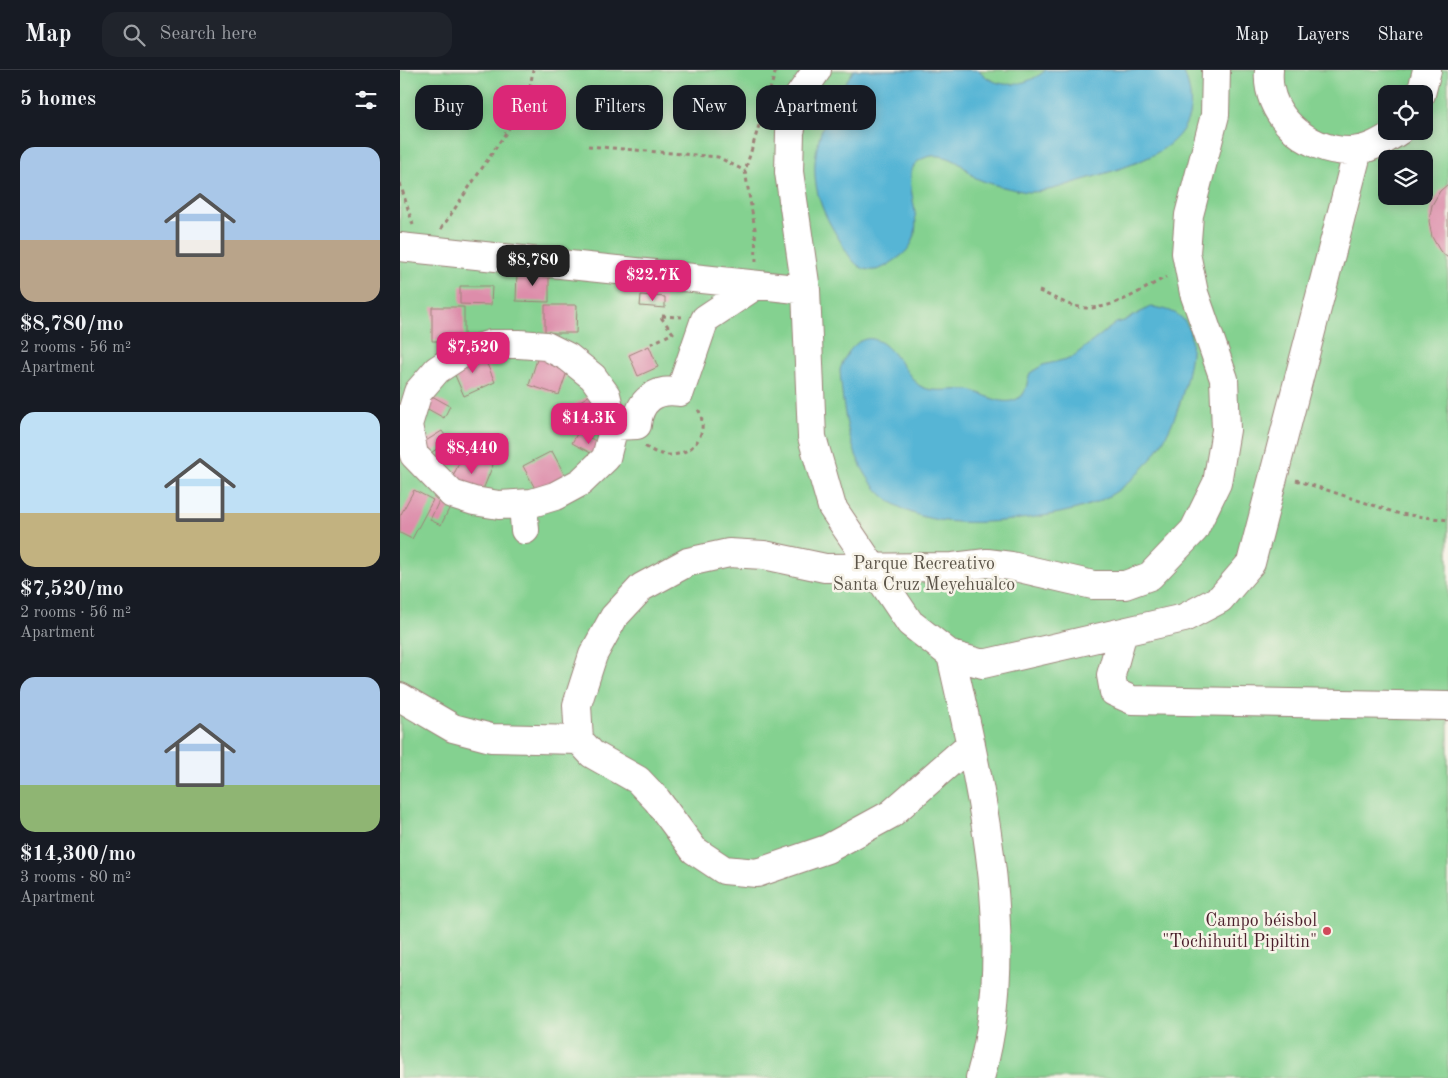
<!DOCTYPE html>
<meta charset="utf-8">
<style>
:root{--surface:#171b24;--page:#20242c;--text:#f1f3f6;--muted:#9ea1a6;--line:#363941;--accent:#db2777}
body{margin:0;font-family:"Old Standard TT",serif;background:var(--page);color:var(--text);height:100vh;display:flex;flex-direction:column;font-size:19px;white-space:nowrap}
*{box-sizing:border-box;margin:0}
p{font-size:16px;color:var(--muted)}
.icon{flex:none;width:28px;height:28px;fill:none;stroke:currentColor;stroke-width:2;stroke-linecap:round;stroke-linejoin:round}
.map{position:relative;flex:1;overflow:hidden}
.panel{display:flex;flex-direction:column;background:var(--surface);width:400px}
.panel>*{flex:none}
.hud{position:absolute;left:15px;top:15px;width:475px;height:45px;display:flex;gap:10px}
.fabs{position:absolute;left:978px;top:15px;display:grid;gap:10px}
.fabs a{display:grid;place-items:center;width:55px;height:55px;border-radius:10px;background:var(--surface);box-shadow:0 2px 12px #0003;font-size:25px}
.price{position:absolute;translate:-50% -42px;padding:0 11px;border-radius:10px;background:var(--accent);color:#fff;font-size:16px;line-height:32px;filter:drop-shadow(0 1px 2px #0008)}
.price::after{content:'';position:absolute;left:50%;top:30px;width:15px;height:11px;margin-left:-8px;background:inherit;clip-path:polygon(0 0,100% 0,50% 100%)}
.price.current{background:#222;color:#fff}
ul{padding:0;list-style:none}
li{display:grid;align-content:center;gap:10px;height:265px;padding:0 20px}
li span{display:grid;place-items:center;height:155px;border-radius:15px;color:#555}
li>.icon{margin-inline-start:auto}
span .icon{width:90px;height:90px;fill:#fffc;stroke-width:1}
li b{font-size:21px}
h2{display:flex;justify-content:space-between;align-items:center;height:60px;padding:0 20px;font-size:21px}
.chip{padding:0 18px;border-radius:15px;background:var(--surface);box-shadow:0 2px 12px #0003;font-size:18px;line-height:45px}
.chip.current{background:var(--accent);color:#fff}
header{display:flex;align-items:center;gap:30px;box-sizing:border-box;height:70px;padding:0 25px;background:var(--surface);border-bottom:1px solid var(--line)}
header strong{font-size:24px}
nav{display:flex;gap:28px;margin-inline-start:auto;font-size:18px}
.search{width:350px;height:45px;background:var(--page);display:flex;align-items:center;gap:12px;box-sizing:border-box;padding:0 18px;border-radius:15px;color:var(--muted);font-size:19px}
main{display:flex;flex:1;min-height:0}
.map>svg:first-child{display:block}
.green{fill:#84d190;stroke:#67785e;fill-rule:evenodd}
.water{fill:#57b5d5;stroke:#506a80}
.building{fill:#dd8daa}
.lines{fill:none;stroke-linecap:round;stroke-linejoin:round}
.minor-casing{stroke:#9c8278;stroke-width:30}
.path{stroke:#9c8278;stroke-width:3;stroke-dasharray:4 4;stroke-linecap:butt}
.minor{stroke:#fff;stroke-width:28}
.poi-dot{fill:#d1495b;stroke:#f7f3e8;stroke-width:2}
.labels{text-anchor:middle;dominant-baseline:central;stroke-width:5;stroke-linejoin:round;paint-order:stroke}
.park-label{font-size:18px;fill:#5b5449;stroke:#f7f3e8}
.poi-label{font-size:18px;fill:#4a1f2b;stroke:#f7f3e8;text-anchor:end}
</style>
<header>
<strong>Map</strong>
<div class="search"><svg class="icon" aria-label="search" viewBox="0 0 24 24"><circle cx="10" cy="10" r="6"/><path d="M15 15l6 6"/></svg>Search here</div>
<nav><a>Map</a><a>Layers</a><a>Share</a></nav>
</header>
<main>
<section class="panel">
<h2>5 homes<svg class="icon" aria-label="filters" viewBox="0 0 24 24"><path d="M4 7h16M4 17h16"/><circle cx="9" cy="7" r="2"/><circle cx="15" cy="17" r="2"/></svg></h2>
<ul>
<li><span style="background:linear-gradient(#a9c7e8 60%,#b9a48a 0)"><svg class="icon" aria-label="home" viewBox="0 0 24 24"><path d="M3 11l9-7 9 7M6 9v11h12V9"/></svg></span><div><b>$8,780/mo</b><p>2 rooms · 56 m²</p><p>Apartment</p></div></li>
<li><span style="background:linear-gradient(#bfe0f5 65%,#c2b280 0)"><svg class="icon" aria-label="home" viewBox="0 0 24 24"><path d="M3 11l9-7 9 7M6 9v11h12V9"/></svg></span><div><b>$7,520/mo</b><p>2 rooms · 56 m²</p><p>Apartment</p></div></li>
<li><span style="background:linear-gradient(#a9c7e8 70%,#8fb573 0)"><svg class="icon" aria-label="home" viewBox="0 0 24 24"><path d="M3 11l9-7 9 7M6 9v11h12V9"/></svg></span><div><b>$14,300/mo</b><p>3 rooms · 80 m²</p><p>Apartment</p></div></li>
</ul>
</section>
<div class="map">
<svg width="1048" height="1008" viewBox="0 0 1048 1008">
<rect width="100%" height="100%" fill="#f7f3e8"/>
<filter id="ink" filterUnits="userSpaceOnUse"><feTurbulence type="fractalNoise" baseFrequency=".02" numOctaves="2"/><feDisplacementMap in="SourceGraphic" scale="10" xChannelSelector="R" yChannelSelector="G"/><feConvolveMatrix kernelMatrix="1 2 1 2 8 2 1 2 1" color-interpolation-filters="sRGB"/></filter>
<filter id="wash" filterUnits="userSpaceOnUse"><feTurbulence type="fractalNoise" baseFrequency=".0096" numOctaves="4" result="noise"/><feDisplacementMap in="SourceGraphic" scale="20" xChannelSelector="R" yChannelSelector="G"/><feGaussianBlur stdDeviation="1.12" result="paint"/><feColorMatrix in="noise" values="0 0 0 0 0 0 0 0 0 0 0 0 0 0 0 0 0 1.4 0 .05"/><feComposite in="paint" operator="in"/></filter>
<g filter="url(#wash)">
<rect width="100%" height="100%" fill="#ede4c6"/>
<!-- green -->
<path class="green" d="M0 0H1048V1008H0ZM986 24H1024V61H986ZM986 89H1024V126H986Z"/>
<!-- water -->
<path class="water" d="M454 0H579C597 22 627 16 646 0H783C813 71 747 91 693 107 674 112 651 122 631 122 620 122 585 113 576 108 572 106 569 101 565 98 555 89 540 83 527 87 485 100 542 159 498 188 491 193 483 199 475 200 457 202 449 186 442 174 434 161 426 148 421 134 403 86 427 38 454 0Z
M750 237C792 240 796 264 788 301 779 347 760 390 720 419 693 439 654 445 620 449 494 465 448 426 440 300 443 290 448 281 456 274 484 252 503 304 520 316 533 324 554 318 569 320 584 323 601 337 617 329 628 324 626 312 630 303L643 295 671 288 716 253 724 251Z"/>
<g id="blocks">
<!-- building -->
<path class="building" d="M1048 114V188L1040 181 1032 167 1029 151 1032 135 1040 121Z
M117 201 149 202V232L116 231Z
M60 216H92L91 235 60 234Z
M241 225 265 227V238L240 236Z
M145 235H177L176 263H145Z
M32 237H64V271H32Z
M249 276 258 297 238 306 229 285Z
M82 283 95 312 64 326 51 296Z
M139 283 170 293 159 325 129 315Z
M23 321 50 336 44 348 17 333Z
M197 321 204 331 177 348 170 337Z
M42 361 49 371 23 388 16 377Z
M178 362 206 376 200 388 172 373Z
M152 381 168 411 139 426 123 396Z
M63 383 93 395 80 427 50 414Z
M14 420 33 430 12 469 0 463V446Z
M39 431 50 437 41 455 30 450Z"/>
</g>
</g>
<g filter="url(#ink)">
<use href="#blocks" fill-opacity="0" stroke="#9c8278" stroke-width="1"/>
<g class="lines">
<defs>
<path id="minor" d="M417 0 399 26 390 62 389 102 406 220 412 367 432 437 510 553 551 585 583 594 784 548 820 529 851 493 958 80
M869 0C865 44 906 81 949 81 968 81 983 71 999 61
M1021 24 1027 0
M0 177 406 220
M214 356 206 388 181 412 155 426 132 433 99 435 74 431 52 424 14 385 8 355 18 322 37 300 63 283 91 274H119L146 276 168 287 193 307 206 325 214 356 237 355C239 330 256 318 280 322L305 249 356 215
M123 434 125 460
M723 562 711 605 714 622 732 630 1048 636
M551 585C581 719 619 873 580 1008
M0 627 53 658 91 668 179 670
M571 674 491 744 427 779 357 803 324 800 294 780 257 730 238 710 192 684 179 670 177 635 193 585 214 547 242 517 288 492 329 483 364 485 425 498 553 497 587 493 611 496 693 515H725L750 506 794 460 817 413 826 360 824 309 794 223 786 183 789 145 815 45 816 0"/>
</defs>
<!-- minor casing -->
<use href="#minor" class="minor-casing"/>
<!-- path -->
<path class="path" d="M188 76 318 87 345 101
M0 113 13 155
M41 159 128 30 133 0
M356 192 355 159 345 101 376 0
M639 221C652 226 666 235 679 237 709 243 741 220 766 207
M251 274 273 263 260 246 282 247
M245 376C275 400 317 372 297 337
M896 410 1000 444 1048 450"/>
<!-- minor -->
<use href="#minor" class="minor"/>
</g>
</g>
<!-- markers -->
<circle class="poi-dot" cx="927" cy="861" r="5"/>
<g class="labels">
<!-- park labels -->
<g class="park-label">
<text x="524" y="494">Parque Recreativo<tspan x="524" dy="21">Santa Cruz Meyehualco</tspan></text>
</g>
<!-- poi labels -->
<g class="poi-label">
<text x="917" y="851">Campo béisbol<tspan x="917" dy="21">"Tochihuitl Pipiltin"</tspan></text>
</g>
</g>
</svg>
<div class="fabs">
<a><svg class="icon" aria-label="locate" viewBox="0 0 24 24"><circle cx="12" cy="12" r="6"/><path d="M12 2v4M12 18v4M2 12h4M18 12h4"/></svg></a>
<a><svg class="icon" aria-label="layers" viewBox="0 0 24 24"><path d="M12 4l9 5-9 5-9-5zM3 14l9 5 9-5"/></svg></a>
</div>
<b class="price current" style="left:133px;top:217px">$8,780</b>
<b class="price" style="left:253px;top:232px">$22.7K</b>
<b class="price" style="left:73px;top:304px">$7,520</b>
<b class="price" style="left:189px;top:375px">$14.3K</b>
<b class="price" style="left:72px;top:405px">$8,440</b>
<div class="hud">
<a class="chip">Buy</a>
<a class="chip current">Rent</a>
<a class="chip">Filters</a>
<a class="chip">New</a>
<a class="chip">Apartment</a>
</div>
</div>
</main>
